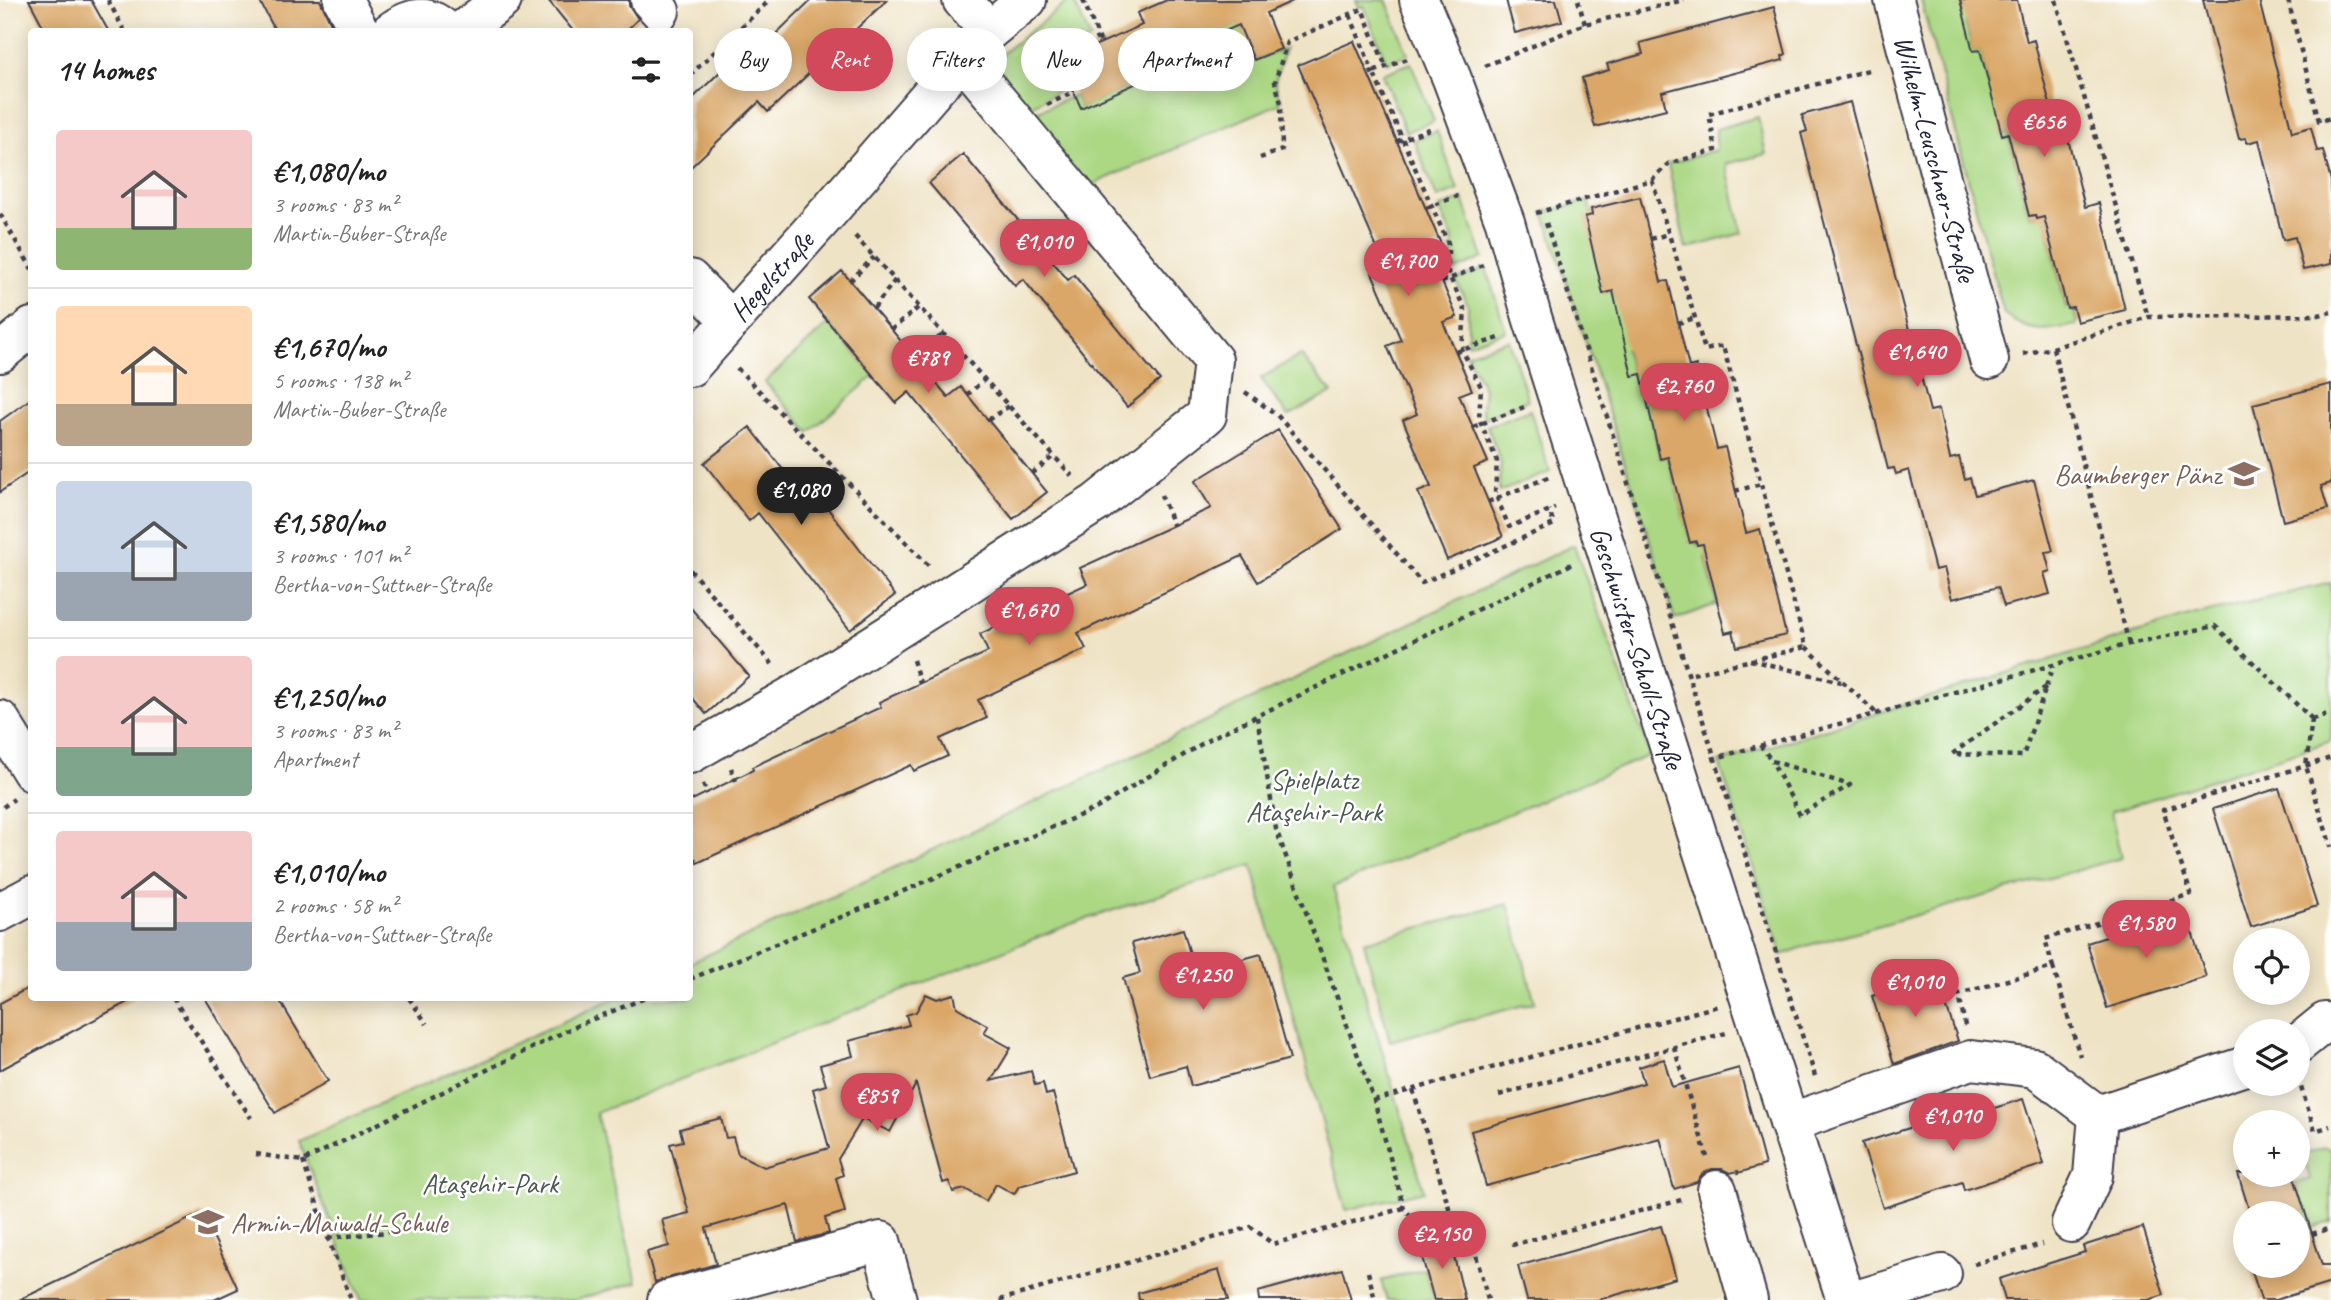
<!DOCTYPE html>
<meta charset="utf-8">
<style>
:root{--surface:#fff;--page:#f2f2f2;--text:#222;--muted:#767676;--line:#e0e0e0;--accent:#d1495b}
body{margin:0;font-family:Caveat,sans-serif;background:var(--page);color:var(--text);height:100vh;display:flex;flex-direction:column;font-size:26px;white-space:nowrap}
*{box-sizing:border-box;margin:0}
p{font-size:23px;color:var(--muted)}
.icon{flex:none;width:38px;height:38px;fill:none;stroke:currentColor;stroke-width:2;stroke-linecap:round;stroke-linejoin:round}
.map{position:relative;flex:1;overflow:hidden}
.side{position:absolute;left:28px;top:28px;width:665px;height:973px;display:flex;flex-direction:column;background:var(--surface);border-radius:7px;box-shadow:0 4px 18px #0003}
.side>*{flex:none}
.top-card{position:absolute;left:714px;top:28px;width:665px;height:63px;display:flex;gap:14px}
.tools{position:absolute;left:2233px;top:928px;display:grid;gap:14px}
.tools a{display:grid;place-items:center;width:77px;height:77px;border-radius:50%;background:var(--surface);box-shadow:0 4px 18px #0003;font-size:35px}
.price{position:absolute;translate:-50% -60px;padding:0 16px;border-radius:24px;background:var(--accent);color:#fff;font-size:23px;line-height:46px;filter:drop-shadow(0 2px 4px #0008)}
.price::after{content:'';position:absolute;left:50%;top:42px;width:21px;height:16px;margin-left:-10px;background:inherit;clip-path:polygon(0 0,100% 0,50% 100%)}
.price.active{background:#222;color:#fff}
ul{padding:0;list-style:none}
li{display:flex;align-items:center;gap:21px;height:175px;padding:0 28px}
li+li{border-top:2px solid var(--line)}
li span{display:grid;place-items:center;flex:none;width:196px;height:140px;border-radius:7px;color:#555}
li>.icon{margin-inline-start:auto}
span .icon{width:84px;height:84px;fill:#fffc;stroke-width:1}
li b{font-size:30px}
h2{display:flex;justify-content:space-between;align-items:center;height:84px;padding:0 28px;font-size:30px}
.pill{padding:0 24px;border-radius:32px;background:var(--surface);box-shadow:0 4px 18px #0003;font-size:24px;line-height:63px}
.pill.active{background:var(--accent);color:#fff}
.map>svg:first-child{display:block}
.green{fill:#acd884;stroke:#677d60;stroke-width:2}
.building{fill:#daa768}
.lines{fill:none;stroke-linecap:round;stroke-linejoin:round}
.minor-casing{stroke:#413f50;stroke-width:42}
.path{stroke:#413f50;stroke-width:4.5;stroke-dasharray:5 5;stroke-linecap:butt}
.minor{stroke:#fff;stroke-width:38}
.labels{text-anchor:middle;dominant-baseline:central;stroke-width:5;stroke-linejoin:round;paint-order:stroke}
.street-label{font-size:28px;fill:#22223b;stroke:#fff}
.education-label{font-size:28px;fill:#785e54;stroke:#fff;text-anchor:end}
.park-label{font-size:28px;fill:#4b5951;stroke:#fff}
</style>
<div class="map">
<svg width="2331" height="1300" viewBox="0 0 2331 1300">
<rect width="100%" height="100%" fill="#fff"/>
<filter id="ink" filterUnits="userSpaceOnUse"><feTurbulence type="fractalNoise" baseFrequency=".0143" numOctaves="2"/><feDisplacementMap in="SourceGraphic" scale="14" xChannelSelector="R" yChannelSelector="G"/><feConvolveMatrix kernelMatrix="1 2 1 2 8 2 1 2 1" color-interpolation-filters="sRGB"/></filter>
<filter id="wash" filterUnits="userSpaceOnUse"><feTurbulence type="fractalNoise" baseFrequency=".00686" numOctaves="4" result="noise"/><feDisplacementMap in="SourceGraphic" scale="28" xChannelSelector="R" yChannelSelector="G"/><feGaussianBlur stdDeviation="1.57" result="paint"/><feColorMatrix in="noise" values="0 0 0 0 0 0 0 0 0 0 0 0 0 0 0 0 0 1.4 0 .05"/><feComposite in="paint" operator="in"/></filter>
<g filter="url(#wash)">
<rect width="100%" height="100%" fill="#efe3c5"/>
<!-- green -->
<path class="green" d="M1070 0H1073L1091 39 1052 52 1065 87 1021 112 998 84 996 68 1004 52Z
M1356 0H1386L1408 54 1387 63 1364 6 1359 7Z
M1921 0 1966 2V25L1973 51 1980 50 1989 86 1995 85 2003 135 2008 133 2029 216H2049L2048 232 2066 308 2073 307 2077 325C2046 331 2030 335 2004 314Z
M1239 24 1255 60 1285 49 1275 82 1281 103 1082 189 1025 117 1075 95 1081 108 1162 72 1157 60Z
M1411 63 1434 121 1406 132 1382 74Z
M1758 117 1766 154 1726 164 1742 233 1686 249 1668 164 1716 150V129Z
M1437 131 1458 190 1437 198 1414 140Z
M1463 199 1483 258 1452 272 1453 239 1439 208Z
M1589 201C1596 231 1595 263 1603 293L1613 291 1632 347 1625 349 1632 375 1641 373 1660 458 1668 457 1690 542 1695 541 1697 545 1710 542 1706 558 1717 604 1675 619 1544 212Z
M1486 268 1506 331 1468 344V305L1456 280Z
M829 323 874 376 809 432 765 382Z
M1509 340 1528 400 1485 418 1482 411 1484 388 1466 354Z
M1301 355 1332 393 1288 416 1261 378Z
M1530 410 1550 472 1499 492 1501 461 1487 426Z
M1574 545 1650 755 1333 887 1424 1191 1346 1210 1252 865 1071 924 596 1113 637 1282 575 1300H361L299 1141 615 998H690V963L1120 762Z
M2331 583V741L2111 812 2121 858 1809 945 1782 955 1719 762 2192 616Z
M1508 904 1535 1002 1390 1041 1364 942Z
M2324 1147 2330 1149 2331 1153V1222L2310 1228 2296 1183 2310 1179 2303 1155Z
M1425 1269 1434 1300H1387L1381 1281Z"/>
<g id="blocks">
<!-- building -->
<path class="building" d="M29 0H91L109 32H46Z
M259 0H320L335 32H276Z
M548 0H629V5L638 19 625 32H574Z
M811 0H887L768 112 759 102 690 168V101L725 67 733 75Z
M1167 0H1295L1266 13 1281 49 1254 60 1239 25 1157 60 1162 72 1081 108 1060 61 1142 25 1137 13Z
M1506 0H1556L1562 21 1515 33Z
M1960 0H2017L2027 42 2034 40 2055 125 2064 123 2085 207 2099 203 2125 310 2077 322 2073 307 2067 308 2044 217 2036 219 2035 215 2029 216 2008 133 2002 135 1980 50 1973 51Z
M2203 0H2259L2292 132 2311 127 2317 151 2323 150 2331 181V264L2303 270 2295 237 2283 240 2259 140 2247 143 2246 138 2239 139Z
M1774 7 1786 54 1782 56 1783 60 1662 92 1666 109 1595 127 1582 78 1609 70 1607 64 1643 54 1640 43Z
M1354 41 1441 244 1428 249 1457 317 1443 322 1472 390 1459 395 1488 462 1474 468 1503 537 1447 560 1418 492 1431 487 1403 420 1417 414 1387 346 1401 340 1372 273 1385 267 1298 65Z
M1850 102 1930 411 1939 409 1950 459 1959 457 1965 480 1970 478 1975 495 2034 480 2053 551 2045 552 2050 571 2044 573 2050 594 2004 606 1998 587 1952 599 1944 568 1935 570 1909 470 1896 474 1894 468 1888 469 1801 133 1807 131 1802 115Z
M963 154 1068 280 1074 275 1160 380 1127 407 1023 279 1015 286 929 183Z
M1640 197 1661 282 1668 281 1689 367 1696 365 1717 449 1725 447 1746 533 1760 529 1786 635 1737 647 1733 631 1725 633 1703 544 1697 545 1696 541 1690 543 1668 457 1660 459 1641 374 1632 376 1613 291 1603 294 1585 217 1592 215 1591 209Z
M842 271 948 397 961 387 1047 492 1013 519 909 392 896 403 809 299Z
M2331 384V483L2321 486 2328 509 2283 521 2253 404Z
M32 398V470L0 492V421Z
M750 427 795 485 804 478 895 595 850 630 758 513 749 521 704 463Z
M1278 430 1342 529 1258 582 1242 556 1078 633 1086 649 978 700 987 718 940 739 948 756 914 771 911 765 697 863 696 859 690 862V801L753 770 752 767 881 707 879 702 988 652 980 634 1087 584 1080 568 1211 508 1195 481Z
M690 607 749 676 706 714 690 695Z
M2279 788 2317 906 2251 927 2213 809Z
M2186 912 2206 977 2107 1008 2087 943Z
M1183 929 1195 972 1261 954 1290 1059 1191 1086 1186 1066 1150 1076 1123 978 1140 973 1132 943Z
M1936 975 1958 1041 1894 1064 1872 996Z
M32 986V998H135L0 1070V1003Z
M926 994 937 999 954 994 957 1007 988 1026 984 1033 1011 1048 991 1081 1031 1071 1035 1085 1043 1083 1046 1095 1053 1093 1074 1171 1019 1186 1014 1194 996 1184 986 1201 965 1189 953 1192 949 1181 943 1183 916 1084 890 1132 863 1118 838 1159 843 1175 836 1178 845 1212 825 1218 829 1233 797 1242 788 1205 706 1228 716 1264 655 1282 647 1252 669 1246 662 1220 689 1213 670 1144 683 1141 680 1129 721 1118 726 1138 733 1137 738 1154 764 1167 829 1148 813 1089 826 1085 820 1065 853 1056 849 1041 909 1025 906 1015 916 1012Z
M205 998H278L328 1081 275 1113Z
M1664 1059 1672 1087 1739 1068 1765 1165 1738 1173V1171L1730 1173 1722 1169H1712L1702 1174 1697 1182 1674 1189 1660 1138 1486 1186 1471 1131 1644 1083 1639 1067Z
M2023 1099 2044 1164 1964 1190 1962 1182 1883 1208 1862 1143 1941 1118 1943 1124Z
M2238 1174H2293L2322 1265H2331V1283L2275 1300H2261L2250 1265H2298V1213H2250Z
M202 1213 238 1289 214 1300H19Z
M1661 1226 1676 1278 1598 1300H1527L1518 1266Z
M2143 1227 2164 1295 2148 1300H2005L1999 1279 2085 1252 2083 1246Z
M1449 1238 1458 1272 1465 1300H1434L1419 1246Z
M1342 1269 1351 1300H1259L1258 1292Z
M1219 1270 1228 1300H1139L1138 1293Z"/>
</g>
</g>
<g filter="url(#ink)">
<use href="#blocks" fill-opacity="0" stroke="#413f50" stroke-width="2"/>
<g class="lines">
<defs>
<g id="minor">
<path d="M343 0 360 32"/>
<path d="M650 0 660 11"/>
<path d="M962 0 989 31"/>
<path id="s1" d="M1419 0 1452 79 1505 222 1532 317 1846 1300"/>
<path id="s2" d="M1894 0 1989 360"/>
<path d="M390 32C410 17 428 12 447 32"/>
<path d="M460 32 502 0"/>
<path d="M690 279 730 320"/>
<path d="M0 353 32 327"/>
<path id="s3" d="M690 367 831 209 962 58 989 31 1027 0"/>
<path d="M0 720 32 772"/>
<path d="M690 754 797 693 1096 503 1207 415 1213 360 962 58"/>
<path d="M0 912 32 895"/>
<path d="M2298 1044 2325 1022"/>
<path d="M1789 1123 1971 1060 2035 1068 2098 1115 2245 1066"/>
<path d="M1717 1190 1748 1300"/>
<path d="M2071 1223 2093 1176 2098 1115"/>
<path d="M667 1300 881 1241 897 1300"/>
<path d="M1856 1300 1942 1274"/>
</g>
</defs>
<!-- minor casing -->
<use href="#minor" class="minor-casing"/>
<!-- path -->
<path class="path" d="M108 0 125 32
M1083 0 1101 43
M1578 0 1585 24
M2056 0 2148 317
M2288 0 2319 121 2331 118
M1350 15 1373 72 1368 74
M1407 59 1373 72 1448 243V273L1465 310 1462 350 1481 387 1479 419 1497 461 1495 493 1509 527 1555 508
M1485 66 1585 24 1684 0
M690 75 770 0
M1047 105 1071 93 1055 56 1098 38
M1397 141 1432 128
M1260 158 1282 150 1281 103 1275 82 1287 42 1362 9 1386 67
M1652 180 1705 350 1723 346 1806 647 1689 675
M1426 208 1458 196
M1536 213 1652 180 1668 164 1716 150 1709 114 1872 69
M0 214 32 269
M1546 223 1815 1076
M855 236 1072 476
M1650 239 1669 234
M850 281 874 257
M1442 282 1483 265
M874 308 895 280
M1678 323 1695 318
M891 330 919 307
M2053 348 2129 644
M1456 352 1502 337
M2023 354 2053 348 2148 317 2319 315 2331 312
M913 356 944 334
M737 368 931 568
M1245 392 1277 415 1422 583 1554 524 1549 510
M967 395 985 379
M988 420 1009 406
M1473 427 1524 407
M1032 473 1054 456
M1735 491 1761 484
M1161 495 1173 525
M1488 502 1549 477
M690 570 774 666
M1806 647 1876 713
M913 660 920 683
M1750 660 1841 682
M2046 687 1952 754 2023 756 2053 666
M1257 717 1276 829 1374 1100 1404 1208 1414 1220 1450 1211
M2312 719 2306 766 2331 847
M2312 719 2331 713
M1760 745 1772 761 1850 785 1800 815 1772 761
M1712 759 2129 644 2215 626 2312 719
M731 768 736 781
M703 784 707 794
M3 807 14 799
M2053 967 2080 1056
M690 979 878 902 1097 808 1213 737 1574 563
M173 998 251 1118
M409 998 427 1024
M1965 1026 1959 994 2053 967 2045 939 2191 894 2163 810 2331 758
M1674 1047 1707 1157
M2298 1078 2315 1131 2330 1126
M1413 1090 1450 1211 1470 1233 1488 1300
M1499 1095 1726 1033
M1374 1100 1718 1006
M256 1154 303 1161 576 1026 645 998
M303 1161 328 1238 351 1300
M2312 1234 2331 1228
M328 1238 409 1230
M1512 1245 1685 1199
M1974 1264 2042 1244
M1368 1272 1375 1300
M1000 1300 1251 1227 1273 1244 1404 1208"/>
<!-- minor -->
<use href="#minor" class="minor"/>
</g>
</g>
<!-- icons -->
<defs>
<symbol id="school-bare" viewBox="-9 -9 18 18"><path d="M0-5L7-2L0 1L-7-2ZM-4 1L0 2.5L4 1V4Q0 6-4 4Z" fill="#8d6e63" stroke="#fff" stroke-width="2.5" paint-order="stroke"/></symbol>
</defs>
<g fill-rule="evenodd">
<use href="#school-bare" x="2222" y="452" width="44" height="44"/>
<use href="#school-bare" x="186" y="1200" width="44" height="44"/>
</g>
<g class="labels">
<!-- street labels -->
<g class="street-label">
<text stroke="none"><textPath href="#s2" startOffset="164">Wilhelm-Leuschner-Straße</textPath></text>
<text stroke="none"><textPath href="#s3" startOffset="122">Hegelstraße</textPath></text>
<text stroke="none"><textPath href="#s1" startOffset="684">Geschwister-Scholl-Straße</textPath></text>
</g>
<!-- education labels -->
<g class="education-label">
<text x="2221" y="474">Baumberger Pänz</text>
<text x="231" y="1222" text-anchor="start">Armin-Maiwald-Schule</text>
</g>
<!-- park labels -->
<g class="park-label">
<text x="1314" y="779">Spielplatz<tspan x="1314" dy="32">Ataşehir-Park</tspan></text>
<text x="490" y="1183">Ataşehir-Park</text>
</g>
</g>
</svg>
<div class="tools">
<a><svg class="icon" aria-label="locate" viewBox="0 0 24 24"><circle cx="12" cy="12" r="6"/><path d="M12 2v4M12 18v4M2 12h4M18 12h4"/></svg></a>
<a><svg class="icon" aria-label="layers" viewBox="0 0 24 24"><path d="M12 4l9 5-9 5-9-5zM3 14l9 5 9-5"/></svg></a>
<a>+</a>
<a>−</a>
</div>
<b class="price" style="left:2044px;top:159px">€656</b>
<b class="price" style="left:1044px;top:279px">€1,010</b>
<b class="price" style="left:1408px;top:298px">€1,700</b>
<b class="price" style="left:1917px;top:389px">€1,640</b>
<b class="price" style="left:928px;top:395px">€789</b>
<b class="price" style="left:1684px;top:423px">€2,760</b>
<b class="price active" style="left:801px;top:527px">€1,080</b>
<b class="price" style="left:1029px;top:647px">€1,670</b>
<b class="price" style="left:2146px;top:960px">€1,580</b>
<b class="price" style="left:1203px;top:1012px">€1,250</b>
<b class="price" style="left:1915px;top:1019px">€1,010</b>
<b class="price" style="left:877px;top:1133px">€859</b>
<b class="price" style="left:1953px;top:1153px">€1,010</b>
<b class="price" style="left:1442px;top:1271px">€2,150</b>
<div class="top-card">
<a class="pill">Buy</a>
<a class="pill active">Rent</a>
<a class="pill">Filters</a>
<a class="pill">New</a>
<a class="pill">Apartment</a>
</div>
<section class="side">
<h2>14 homes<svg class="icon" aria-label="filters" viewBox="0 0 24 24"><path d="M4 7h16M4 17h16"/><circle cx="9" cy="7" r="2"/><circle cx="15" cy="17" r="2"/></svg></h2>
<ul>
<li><span style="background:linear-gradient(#f6c9c9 70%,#8fb573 0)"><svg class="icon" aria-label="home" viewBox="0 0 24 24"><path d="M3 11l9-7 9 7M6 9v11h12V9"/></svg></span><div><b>€1,080/mo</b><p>3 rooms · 83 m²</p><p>Martin-Buber-Straße</p></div></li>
<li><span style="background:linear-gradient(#ffd9b3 70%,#b9a48a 0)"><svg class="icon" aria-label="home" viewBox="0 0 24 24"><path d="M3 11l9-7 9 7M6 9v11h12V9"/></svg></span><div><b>€1,670/mo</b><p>5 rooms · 138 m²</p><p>Martin-Buber-Straße</p></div></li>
<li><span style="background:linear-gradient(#c9d6e8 65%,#9aa5b1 0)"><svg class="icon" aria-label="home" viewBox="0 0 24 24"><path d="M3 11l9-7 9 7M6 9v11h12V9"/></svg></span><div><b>€1,580/mo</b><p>3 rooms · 101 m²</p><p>Bertha-von-Suttner-Straße</p></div></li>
<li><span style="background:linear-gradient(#f6c9c9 65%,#7fa58c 0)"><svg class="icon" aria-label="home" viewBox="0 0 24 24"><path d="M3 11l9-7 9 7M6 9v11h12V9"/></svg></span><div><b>€1,250/mo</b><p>3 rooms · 83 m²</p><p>Apartment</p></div></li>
<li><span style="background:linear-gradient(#f6c9c9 65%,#9aa5b1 0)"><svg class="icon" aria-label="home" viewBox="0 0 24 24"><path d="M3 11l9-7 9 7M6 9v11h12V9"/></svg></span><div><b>€1,010/mo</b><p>2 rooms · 58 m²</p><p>Bertha-von-Suttner-Straße</p></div></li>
</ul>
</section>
</div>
